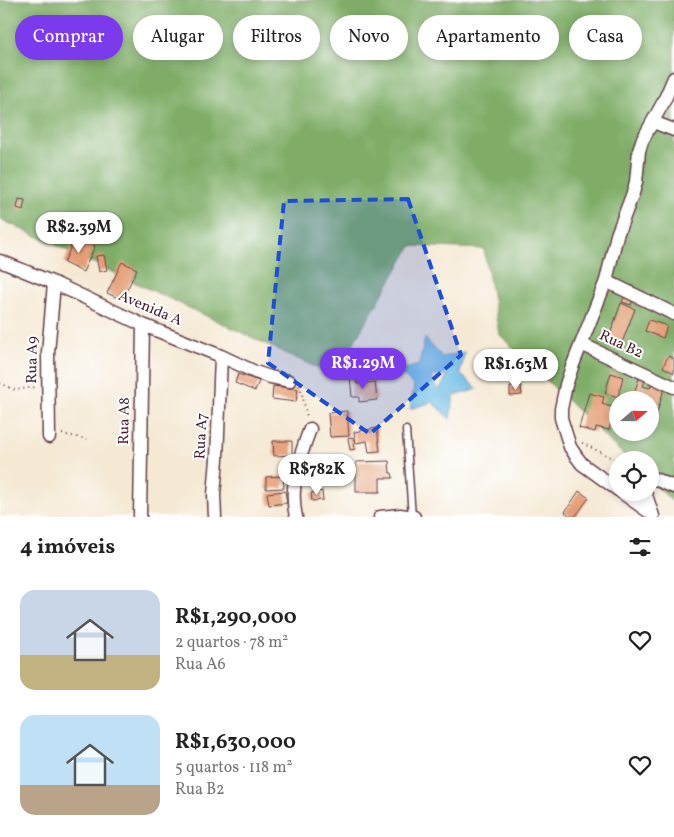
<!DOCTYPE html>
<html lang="pt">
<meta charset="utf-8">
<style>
:root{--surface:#fff;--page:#f2f2f2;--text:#222;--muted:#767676;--accent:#7c3aed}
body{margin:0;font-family:Vollkorn,serif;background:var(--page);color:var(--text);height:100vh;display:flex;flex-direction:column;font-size:19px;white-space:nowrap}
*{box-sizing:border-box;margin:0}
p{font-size:16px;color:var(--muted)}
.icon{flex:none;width:28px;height:28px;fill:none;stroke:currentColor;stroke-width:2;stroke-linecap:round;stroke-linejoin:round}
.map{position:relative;height:517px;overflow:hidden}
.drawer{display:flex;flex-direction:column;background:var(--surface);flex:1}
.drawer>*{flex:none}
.guide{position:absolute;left:15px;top:15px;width:645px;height:45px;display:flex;gap:10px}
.needle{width:32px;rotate:70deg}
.tools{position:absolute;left:609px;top:391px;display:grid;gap:10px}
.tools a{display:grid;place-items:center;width:50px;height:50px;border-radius:50%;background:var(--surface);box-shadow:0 2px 8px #0003;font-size:25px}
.price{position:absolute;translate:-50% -42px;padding:0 11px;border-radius:18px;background:#fff;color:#222;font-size:16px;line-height:32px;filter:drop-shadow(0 1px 2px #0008)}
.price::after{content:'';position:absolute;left:50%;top:30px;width:15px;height:11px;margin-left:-8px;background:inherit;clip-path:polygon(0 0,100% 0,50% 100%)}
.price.active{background:var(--accent);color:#fff}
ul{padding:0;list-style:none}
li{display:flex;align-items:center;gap:15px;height:125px;padding:0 20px}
li span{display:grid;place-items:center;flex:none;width:140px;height:100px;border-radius:15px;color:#555}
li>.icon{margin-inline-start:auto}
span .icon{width:60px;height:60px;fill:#fffc;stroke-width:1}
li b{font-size:21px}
h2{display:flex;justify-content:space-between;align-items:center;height:60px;padding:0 20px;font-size:21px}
.tag{padding:0 18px;border-radius:22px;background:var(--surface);box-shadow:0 2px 8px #0003;font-size:18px;line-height:45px}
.tag.active{background:var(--accent);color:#fff}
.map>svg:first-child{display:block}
.forest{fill:#7fad67;stroke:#646649;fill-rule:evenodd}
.water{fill:#67bae3;stroke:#586c87;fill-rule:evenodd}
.building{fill:#e59f77}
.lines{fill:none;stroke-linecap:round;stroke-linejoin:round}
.service-casing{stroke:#643d44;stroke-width:9}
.minor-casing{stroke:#643d44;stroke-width:15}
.path{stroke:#643d44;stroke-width:2;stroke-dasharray:1 4;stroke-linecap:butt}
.service{stroke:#fff;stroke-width:6}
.minor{stroke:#fff;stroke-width:12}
.marked{fill:#1d4ed8;fill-opacity:0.2;stroke:#1d4ed8;stroke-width:4;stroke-dasharray:10 6;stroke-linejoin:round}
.labels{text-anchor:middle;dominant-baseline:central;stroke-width:4;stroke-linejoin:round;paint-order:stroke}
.street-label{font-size:15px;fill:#4a1f2b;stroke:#fff}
</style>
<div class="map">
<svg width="674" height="517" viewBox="0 0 674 517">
<rect width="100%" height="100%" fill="#fff"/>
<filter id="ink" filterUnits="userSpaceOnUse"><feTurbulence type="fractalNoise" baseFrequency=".02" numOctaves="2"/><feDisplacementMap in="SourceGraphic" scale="10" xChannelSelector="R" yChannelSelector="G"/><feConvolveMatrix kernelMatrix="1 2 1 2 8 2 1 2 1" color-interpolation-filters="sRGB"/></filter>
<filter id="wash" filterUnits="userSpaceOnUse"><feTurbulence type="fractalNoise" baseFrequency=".0096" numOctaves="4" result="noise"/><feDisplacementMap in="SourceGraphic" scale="20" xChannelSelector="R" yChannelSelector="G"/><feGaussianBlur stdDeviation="1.12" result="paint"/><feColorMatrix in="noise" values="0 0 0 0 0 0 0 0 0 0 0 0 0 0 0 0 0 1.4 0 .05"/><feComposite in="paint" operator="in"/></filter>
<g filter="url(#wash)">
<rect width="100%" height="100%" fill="#f5e9d4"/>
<!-- forest -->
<path class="forest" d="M0 0H674V503L650 480V460H629L499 334 484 249 411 246 334 376 0 219ZM618 400H650V432H618Z"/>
<!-- water -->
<path class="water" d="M425 338 442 357 465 352 460 374 478 389 454 396 450 419 432 402 410 409 414 386 398 371 419 365ZM430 376 446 375 447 376 439 390Z"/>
<g id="blocks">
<!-- building -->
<path class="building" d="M19 199 25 200 23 210 17 208Z
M75 237 95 246 83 272 64 263Z
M104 255 107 270 99 272 96 256Z
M122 262 137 269 122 300 107 293Z
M625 294 634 297 631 305 622 302Z
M621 303 635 309 620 348 607 343Z
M649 320 667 326 663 338 645 331Z
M668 356 674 359V373L663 367Z
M611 373 623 377 618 397 605 393Z
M238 374 259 381 255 391 235 383Z
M356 375 357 384 375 382 377 400 359 402V397H352L350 376Z
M639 378 645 380 643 386 650 388 652 382 665 386 655 419 650 418V400H632Z
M273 386 298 389 296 402 272 399Z
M521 386 522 395 510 396V387Z
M589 393 604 397 602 404 615 408 609 430 596 427 595 432 579 428Z
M347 411 349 436 330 437 328 413Z
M377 428 380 451 369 452 367 441 356 443 354 432Z
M353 437 355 449 350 450 348 438Z
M273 441H292V455L274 456Z
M389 461 390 473H392L393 478H380V492H356V462Z
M283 476 284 488 266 489V477Z
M285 491 287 503 269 505 267 493Z
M322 491 323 500 312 501 311 493Z
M579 491 589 498 575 517H571L565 512Z"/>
</g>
</g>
<g filter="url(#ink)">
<use href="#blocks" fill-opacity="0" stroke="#643d44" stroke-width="1"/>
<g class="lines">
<defs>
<path id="service" d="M406 430 412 517"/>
<path id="minor" d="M653 122 674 130
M0 261 54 283 143 325 221 356 255 372 270 377 289 381
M606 281 674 314
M581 344 674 387
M49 437 48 353 54 283
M650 477 674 487
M618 490 582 464 576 456 570 447 561 418V409L566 385 572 367 606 281 617 235 633 193 636 182 639 151 642 141 664 101 674 78
M621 492 652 514
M645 492 653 516
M140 517 143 325
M215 517 214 495 217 459 221 356
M296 517C289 485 299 459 310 429
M380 517 400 515 414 517"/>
</defs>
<!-- service casing -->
<use href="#service" class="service-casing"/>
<!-- minor casing -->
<use href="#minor" class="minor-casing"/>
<!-- path -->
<path class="path" d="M0 383 15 390 36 387
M300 385 307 417
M62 434 87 439
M582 443 618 461"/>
<!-- service -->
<use href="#service" class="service"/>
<!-- minor -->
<use href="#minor" class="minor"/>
</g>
</g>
<!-- marked area -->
<path class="marked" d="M408 199 461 355 370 434 268 363 284 201Z"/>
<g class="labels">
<!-- street labels -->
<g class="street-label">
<text transform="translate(150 309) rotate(23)">Avenida A</text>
<text transform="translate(621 345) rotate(25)">Rua B2</text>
<text transform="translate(33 360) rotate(-89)">Rua A9</text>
<text transform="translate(125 421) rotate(-89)">Rua A8</text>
<text transform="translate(202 436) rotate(-87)">Rua A7</text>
</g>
</g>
</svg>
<div class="tools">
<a><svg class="needle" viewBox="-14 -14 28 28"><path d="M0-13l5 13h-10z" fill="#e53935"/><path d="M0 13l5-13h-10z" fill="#767676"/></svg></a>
<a><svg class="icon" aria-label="locate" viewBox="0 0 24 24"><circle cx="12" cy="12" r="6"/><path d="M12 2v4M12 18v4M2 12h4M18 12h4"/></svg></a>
</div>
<b class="price" style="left:79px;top:254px">R$2.39M</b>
<b class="price active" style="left:363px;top:390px">R$1.29M</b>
<b class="price" style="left:516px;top:391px">R$1.63M</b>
<b class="price" style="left:317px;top:496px">R$782K</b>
<div class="guide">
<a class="tag active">Comprar</a>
<a class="tag">Alugar</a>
<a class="tag">Filtros</a>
<a class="tag">Novo</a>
<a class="tag">Apartamento</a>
<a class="tag">Casa</a>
</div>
</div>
<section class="drawer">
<h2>4 imóveis<svg class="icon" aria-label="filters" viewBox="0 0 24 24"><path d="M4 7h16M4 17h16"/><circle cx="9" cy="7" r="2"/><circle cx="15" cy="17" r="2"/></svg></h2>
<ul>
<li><span style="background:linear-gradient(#c9d6e8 65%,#c2b280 0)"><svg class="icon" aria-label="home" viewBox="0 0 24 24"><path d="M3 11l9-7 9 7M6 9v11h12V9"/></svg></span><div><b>R$1,290,000</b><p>2 quartos · 78 m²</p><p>Rua A6</p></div><svg class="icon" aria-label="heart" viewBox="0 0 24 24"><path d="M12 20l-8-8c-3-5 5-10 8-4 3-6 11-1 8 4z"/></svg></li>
<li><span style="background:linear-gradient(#bfe0f5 70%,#b9a48a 0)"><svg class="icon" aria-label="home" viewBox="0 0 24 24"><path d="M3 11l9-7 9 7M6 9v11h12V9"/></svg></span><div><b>R$1,630,000</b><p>5 quartos · 118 m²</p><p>Rua B2</p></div><svg class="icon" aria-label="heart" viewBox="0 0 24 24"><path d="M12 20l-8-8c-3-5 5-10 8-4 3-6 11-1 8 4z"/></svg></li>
</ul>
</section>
